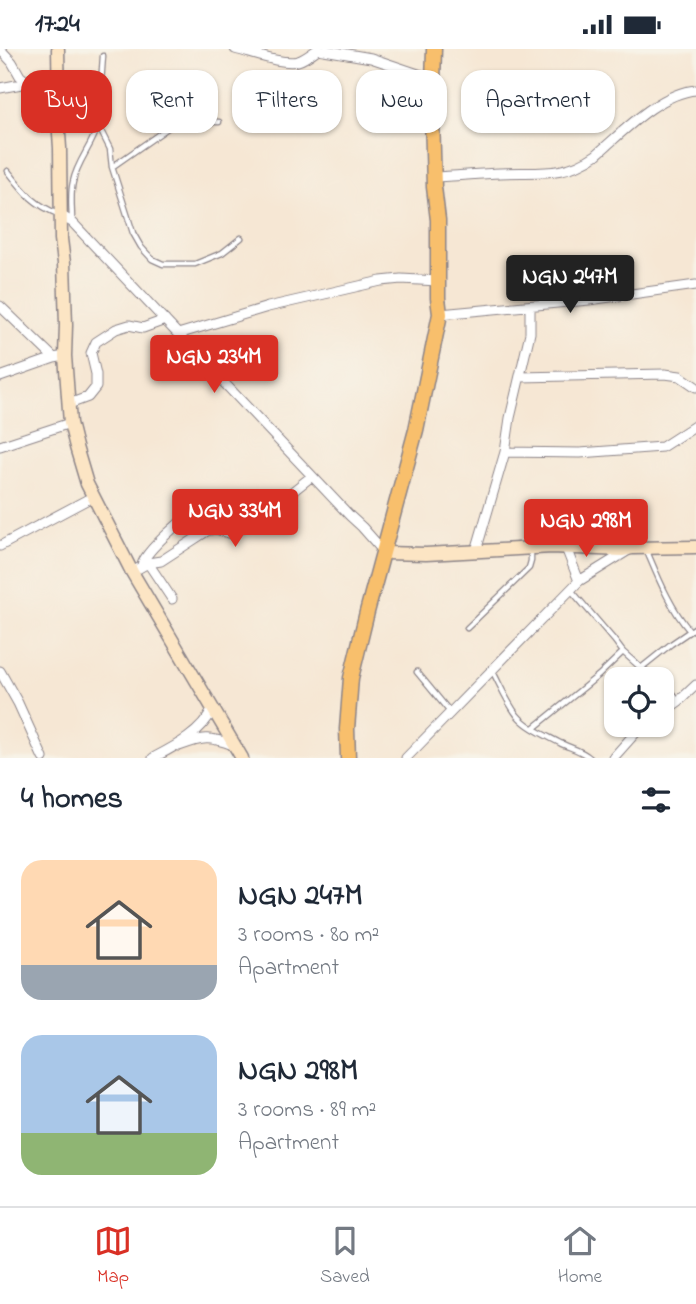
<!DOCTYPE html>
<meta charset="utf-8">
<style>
:root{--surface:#fff;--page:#f2f2f3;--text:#1f2937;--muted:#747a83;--line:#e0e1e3;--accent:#d93025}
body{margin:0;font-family:"Indie Flower",sans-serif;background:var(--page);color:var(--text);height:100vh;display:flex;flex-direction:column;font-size:26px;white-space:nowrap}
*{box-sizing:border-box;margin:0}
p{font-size:23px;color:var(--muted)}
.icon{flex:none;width:38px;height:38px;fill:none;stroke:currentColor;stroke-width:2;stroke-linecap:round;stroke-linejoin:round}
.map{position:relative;height:709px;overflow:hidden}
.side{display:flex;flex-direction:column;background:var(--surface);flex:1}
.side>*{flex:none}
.hud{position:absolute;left:21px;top:21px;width:654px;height:63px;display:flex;gap:14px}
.tools{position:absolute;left:604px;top:618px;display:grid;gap:14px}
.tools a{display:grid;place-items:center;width:70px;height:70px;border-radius:14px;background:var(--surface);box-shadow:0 2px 5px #0004;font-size:35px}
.price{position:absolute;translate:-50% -60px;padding:0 16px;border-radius:7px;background:var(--accent);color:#fff;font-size:23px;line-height:46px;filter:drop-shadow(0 2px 4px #0008)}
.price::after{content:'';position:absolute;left:50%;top:42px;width:21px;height:16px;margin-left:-10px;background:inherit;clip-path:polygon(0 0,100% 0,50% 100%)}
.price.active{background:#222;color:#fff}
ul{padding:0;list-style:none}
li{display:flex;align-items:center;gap:21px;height:175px;padding:0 21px}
li span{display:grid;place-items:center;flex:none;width:196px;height:140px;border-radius:21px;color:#555}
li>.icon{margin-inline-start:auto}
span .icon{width:84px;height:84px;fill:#fffc;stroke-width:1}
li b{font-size:30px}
h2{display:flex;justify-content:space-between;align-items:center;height:84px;padding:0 21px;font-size:30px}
.pill{padding:0 24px;border-radius:21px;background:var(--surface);box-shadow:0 2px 5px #0004;font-size:24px;line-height:63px}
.pill.active{background:var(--accent);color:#fff}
.status{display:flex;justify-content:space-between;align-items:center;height:49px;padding:0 35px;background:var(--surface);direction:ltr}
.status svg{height:19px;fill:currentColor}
.dock{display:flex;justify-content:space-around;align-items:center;height:98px;border-top:2px solid var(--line);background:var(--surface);font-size:19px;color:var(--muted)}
.dock a{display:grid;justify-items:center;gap:4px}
.dock .active{color:var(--accent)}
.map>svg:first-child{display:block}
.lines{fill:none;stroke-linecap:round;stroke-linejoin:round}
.lane-casing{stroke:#8c8488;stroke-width:7}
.street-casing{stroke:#8c8488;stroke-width:11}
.secondary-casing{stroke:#8c8488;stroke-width:15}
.primary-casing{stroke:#8c8488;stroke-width:17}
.lane{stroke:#fff;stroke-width:4.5}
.street{stroke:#fff;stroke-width:9}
.secondary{stroke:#fce5c4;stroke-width:12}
.primary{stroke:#f8bf6c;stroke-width:14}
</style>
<div class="status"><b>17:24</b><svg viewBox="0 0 49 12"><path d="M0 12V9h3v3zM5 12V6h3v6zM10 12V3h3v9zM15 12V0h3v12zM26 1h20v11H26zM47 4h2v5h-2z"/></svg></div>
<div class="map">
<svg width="696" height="709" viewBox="0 0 696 709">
<rect width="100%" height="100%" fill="#f7f3e8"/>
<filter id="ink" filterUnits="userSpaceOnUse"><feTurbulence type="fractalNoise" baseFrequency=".0143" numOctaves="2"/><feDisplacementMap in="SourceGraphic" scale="14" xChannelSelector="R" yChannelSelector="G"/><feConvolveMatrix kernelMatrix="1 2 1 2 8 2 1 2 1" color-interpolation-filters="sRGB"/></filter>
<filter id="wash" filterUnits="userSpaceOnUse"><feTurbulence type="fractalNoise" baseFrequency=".00686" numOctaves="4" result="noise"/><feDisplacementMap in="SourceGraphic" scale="28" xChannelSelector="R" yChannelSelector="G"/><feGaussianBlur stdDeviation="1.57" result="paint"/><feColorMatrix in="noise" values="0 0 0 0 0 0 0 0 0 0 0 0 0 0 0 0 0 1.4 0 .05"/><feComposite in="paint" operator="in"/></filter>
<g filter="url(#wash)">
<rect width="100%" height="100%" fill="#f6e7d4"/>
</g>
<g filter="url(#ink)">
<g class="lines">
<defs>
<path id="lane" d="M98 76 110 100 112 118 133 184 141 198 152 210 163 215H195L222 204 241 189
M112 118 172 76 186 72 219 73
M8 122C25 144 33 155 60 166
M72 172C72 160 70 145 73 133 77 112 93 96 98 76L103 7
M646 500C658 528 670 559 690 582
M467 579 529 519 531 512V501
M623 603 641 619 660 630
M641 619 671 595 696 578
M492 621C500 636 507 653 517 666 528 679 545 686 560 694 570 699 581 701 590 709
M417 623 450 663
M662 631 679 652
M534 679 599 626 623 603 614 591 571 541"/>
<path id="street" d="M0 0 12 13 20 27 34 38 49 65 58 70
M235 0C252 4 282 16 298 12 305 10 312 4 318 0L324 1 371 9 433 30
M0 39 27 34
M434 128C456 127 478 125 500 124 537 122 563 129 596 106 623 83 659 44 696 41
M60 166 72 173 350 467 362 478 385 504
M0 257 54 309 65 307
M440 265 589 251 696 236
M178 285 268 258 381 232 401 230 438 232
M0 328 54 309
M520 328 665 325 680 327 696 338
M69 355 88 348 96 338V325L91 304 96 293 116 280 129 276 143 279 165 271
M0 397 70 374
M505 403 580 404 662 398 696 376
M0 497 94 447
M566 499 579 532
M476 502 505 403 510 369 530 284V257
M148 514 172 550
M142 516C145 501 187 467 200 458L207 459 222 481
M132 523 148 514 161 512 207 482 216 480 232 485 263 466 312 427
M0 622 18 654 43 709
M662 664 679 652 696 636
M179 697C204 688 209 687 233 696
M153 709C174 698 202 684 212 661
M406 709 579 532 629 501
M613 709 638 681 646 676"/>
<path id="secondary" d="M58 0 59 58 58 70 60 99 61 190 64 214 66 276 65 307 70 374 76 398 87 435 132 523 242 709
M385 504 426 505 552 498 622 501 632 499 696 498"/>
<path id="primary" d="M348 709 347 680 351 629 367 563 416 381 440 265 438 249V171L434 138 432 67 434 0"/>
</defs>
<!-- lane casing -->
<use href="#lane" class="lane-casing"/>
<!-- street casing -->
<use href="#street" class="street-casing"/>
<!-- secondary casing -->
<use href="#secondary" class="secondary-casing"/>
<!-- primary casing -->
<use href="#primary" class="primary-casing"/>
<!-- lane -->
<use href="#lane" class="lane"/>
<!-- street -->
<use href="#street" class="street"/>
<!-- secondary -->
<use href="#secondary" class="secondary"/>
<!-- primary -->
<use href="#primary" class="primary"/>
</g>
</g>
</svg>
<div class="tools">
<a><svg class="icon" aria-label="locate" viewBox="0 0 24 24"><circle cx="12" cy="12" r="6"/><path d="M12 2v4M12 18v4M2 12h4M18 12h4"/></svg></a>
</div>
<b class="price active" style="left:570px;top:266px">NGN 247M</b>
<b class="price" style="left:214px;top:346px">NGN 234M</b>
<b class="price" style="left:235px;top:500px">NGN 334M</b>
<b class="price" style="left:586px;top:510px">NGN 298M</b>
<div class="hud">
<a class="pill active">Buy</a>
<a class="pill">Rent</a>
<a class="pill">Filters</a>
<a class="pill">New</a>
<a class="pill">Apartment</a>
</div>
</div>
<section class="side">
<h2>4 homes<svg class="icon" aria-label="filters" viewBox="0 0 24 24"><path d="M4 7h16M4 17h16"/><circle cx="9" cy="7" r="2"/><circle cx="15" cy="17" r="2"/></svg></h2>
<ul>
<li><span style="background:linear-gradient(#ffd9b3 75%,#9aa5b1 0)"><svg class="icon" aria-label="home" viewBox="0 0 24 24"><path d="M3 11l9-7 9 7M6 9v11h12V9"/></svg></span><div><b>NGN 247M</b><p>3 rooms · 80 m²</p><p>Apartment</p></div></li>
<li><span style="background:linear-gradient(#a9c7e8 70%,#8fb573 0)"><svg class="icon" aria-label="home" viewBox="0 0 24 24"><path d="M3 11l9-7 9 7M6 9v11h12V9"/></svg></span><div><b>NGN 298M</b><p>3 rooms · 89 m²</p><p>Apartment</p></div></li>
</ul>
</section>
<nav class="dock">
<a class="active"><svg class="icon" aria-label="map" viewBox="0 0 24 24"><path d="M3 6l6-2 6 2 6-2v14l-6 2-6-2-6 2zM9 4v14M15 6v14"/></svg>Map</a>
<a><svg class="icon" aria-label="saved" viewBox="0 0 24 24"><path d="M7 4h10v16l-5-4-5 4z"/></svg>Saved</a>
<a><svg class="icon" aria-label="home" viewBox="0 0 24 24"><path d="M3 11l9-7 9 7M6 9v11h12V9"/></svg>Home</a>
</nav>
